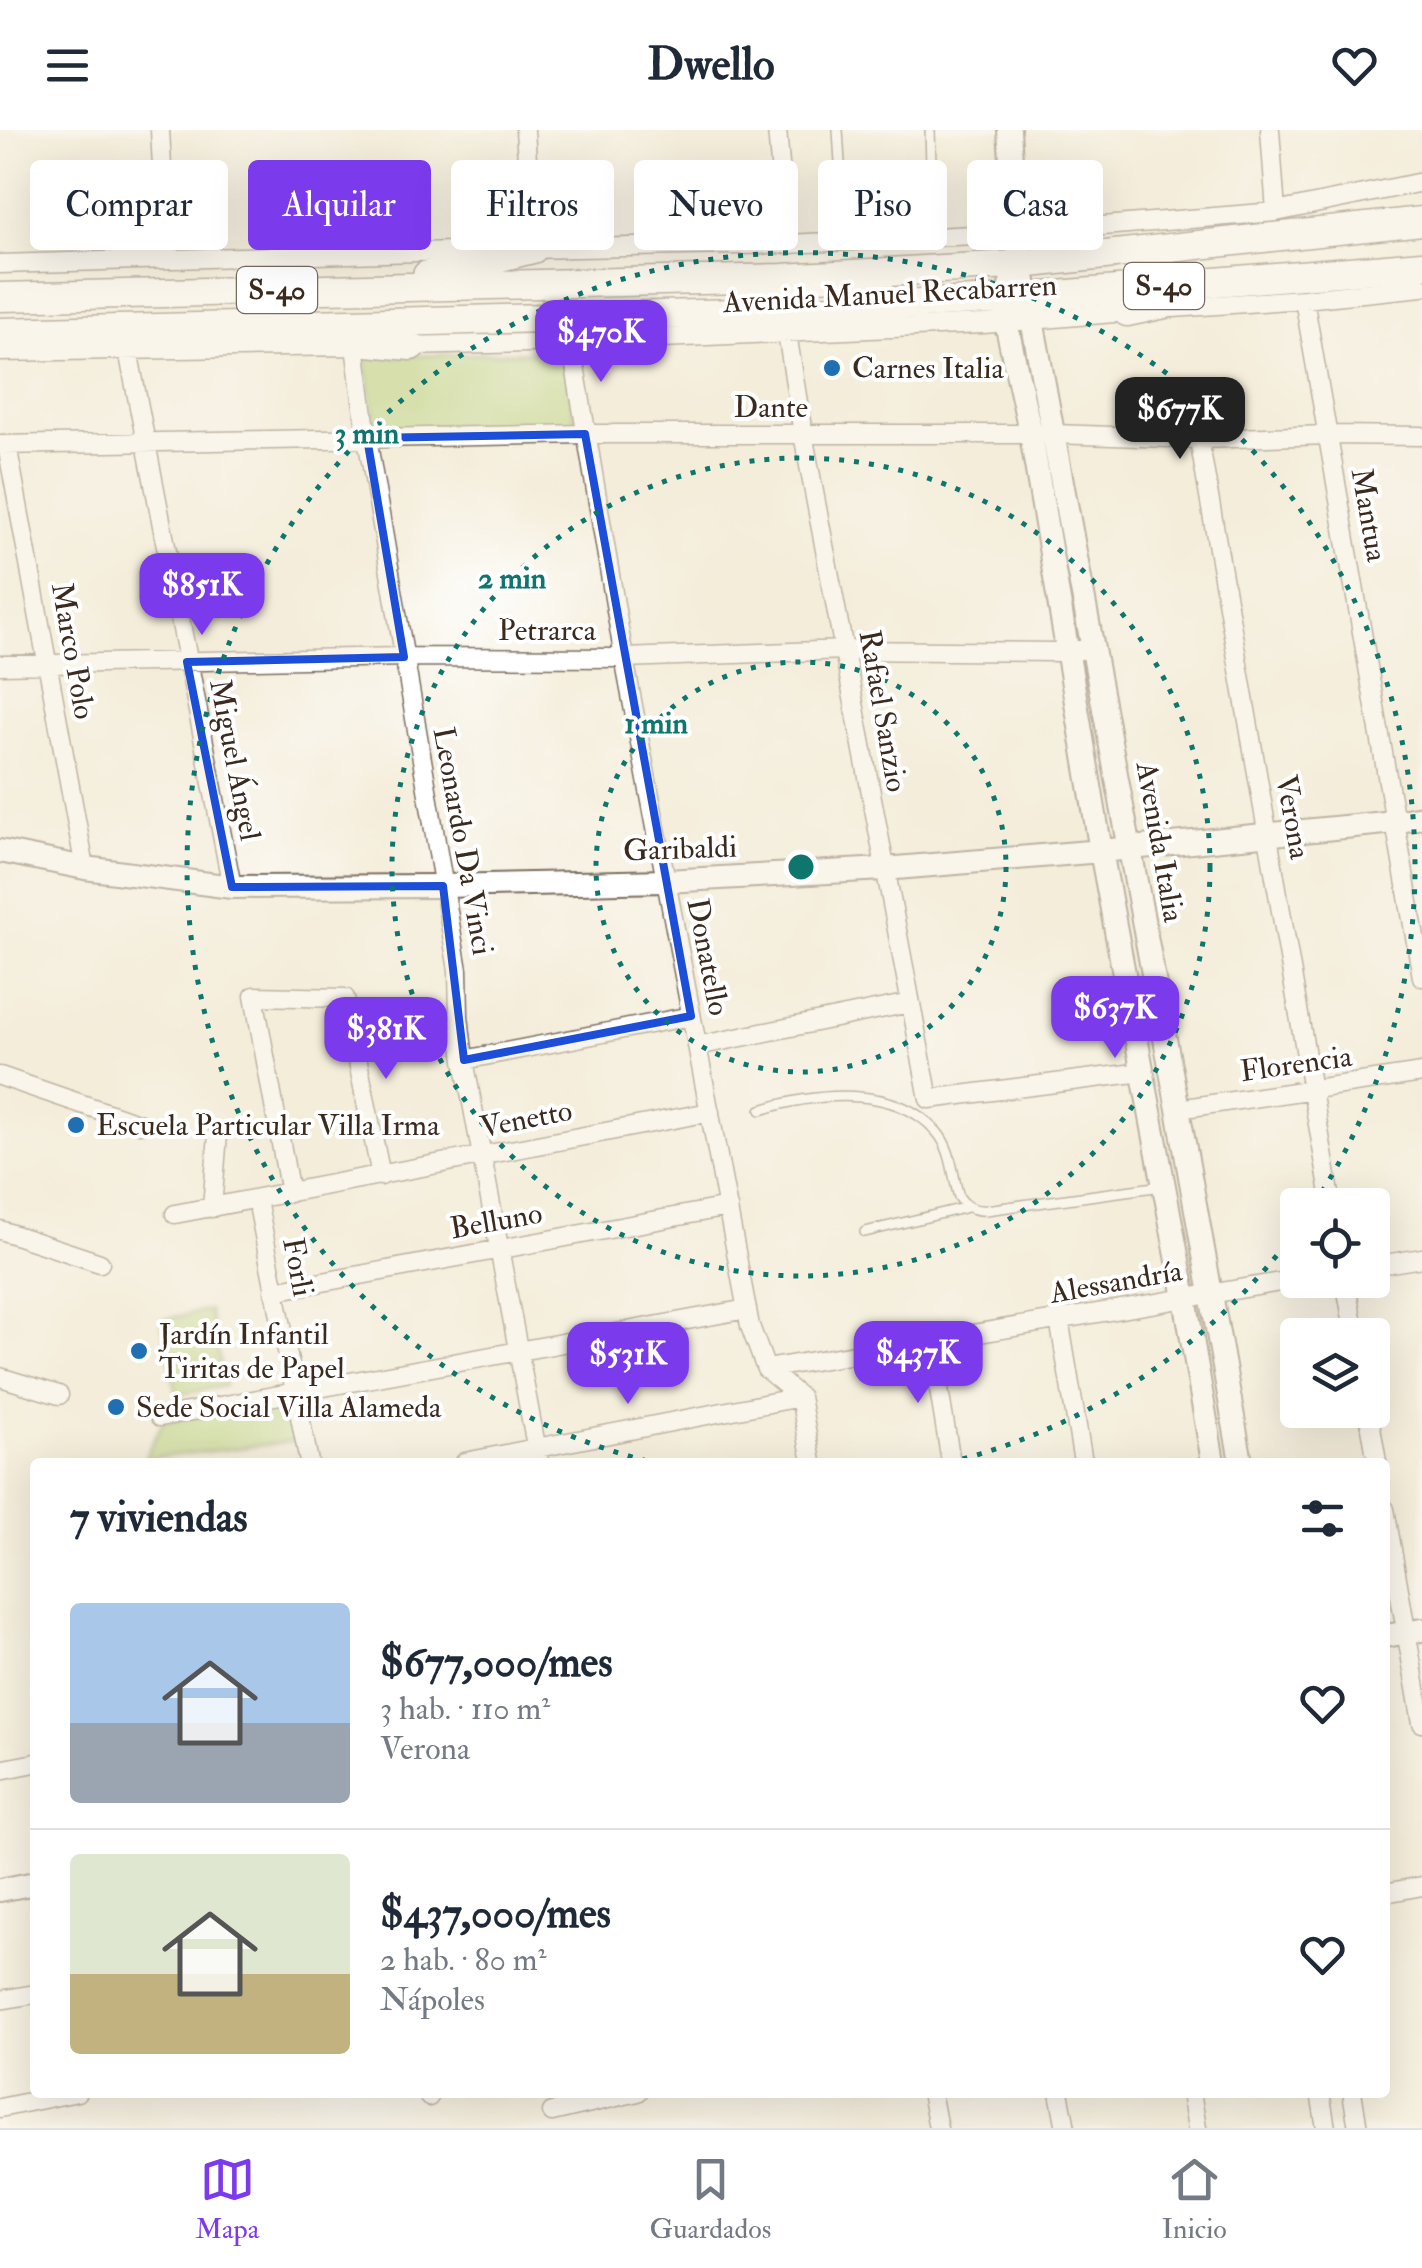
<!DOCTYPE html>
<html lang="es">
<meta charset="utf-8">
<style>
:root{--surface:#fff;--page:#f6f6f7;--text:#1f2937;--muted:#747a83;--line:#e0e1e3;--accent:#7c3aed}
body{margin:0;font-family:"IM FELL Double Pica",serif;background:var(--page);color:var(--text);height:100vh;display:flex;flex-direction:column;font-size:38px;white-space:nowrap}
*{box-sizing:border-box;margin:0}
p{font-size:32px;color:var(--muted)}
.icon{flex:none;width:55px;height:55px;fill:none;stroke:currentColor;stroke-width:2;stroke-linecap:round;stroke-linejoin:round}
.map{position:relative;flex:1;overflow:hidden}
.panel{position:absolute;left:30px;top:1328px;width:1360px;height:640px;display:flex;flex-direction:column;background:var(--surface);border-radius:10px;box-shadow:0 10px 40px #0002}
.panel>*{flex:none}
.top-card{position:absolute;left:30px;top:30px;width:1362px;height:90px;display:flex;gap:20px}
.tools{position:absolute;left:1280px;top:1058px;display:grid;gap:20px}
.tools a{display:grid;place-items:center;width:110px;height:110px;border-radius:10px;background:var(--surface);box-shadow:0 10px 40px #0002;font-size:50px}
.price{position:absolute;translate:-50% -85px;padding:0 22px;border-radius:20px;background:var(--accent);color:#fff;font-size:32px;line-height:65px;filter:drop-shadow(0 2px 5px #0008)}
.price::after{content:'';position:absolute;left:50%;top:60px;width:30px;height:22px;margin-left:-15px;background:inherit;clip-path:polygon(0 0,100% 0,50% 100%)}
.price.active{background:#222;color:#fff}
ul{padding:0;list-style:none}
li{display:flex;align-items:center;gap:30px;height:250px;padding:0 40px}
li+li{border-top:2px solid var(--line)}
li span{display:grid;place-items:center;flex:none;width:280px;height:200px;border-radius:10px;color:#555}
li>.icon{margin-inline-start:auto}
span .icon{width:120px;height:120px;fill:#fffc;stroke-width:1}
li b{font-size:42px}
h2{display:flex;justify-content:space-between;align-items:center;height:120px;padding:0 40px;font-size:42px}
.chip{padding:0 35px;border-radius:10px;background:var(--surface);box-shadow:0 10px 40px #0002;font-size:35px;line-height:90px}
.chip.active{background:var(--accent);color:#fff}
header{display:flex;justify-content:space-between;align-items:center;height:130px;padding:0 40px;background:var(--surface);font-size:45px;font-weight:800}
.dock{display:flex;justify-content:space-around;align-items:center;height:140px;border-top:2px solid var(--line);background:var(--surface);font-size:28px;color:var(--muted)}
.dock a{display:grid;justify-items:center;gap:5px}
.dock .active{color:var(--accent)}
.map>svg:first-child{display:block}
.green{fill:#b4d177;stroke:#787e4a;stroke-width:2.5}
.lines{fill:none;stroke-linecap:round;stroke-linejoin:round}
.service-casing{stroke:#7c6e60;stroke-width:12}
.minor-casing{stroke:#7c6e60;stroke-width:21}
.tertiary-casing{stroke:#7c6e60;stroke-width:26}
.primary-casing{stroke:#7c6e60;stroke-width:31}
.service{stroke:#fff;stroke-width:9}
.minor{stroke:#fff;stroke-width:18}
.tertiary{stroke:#fff;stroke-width:22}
.primary{stroke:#fff;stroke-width:28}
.marked{fill:none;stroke:#1d4ed8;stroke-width:8;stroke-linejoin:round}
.ring{fill:none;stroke:#0f766e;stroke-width:5;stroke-dasharray:5 10}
.poi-dot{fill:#1f6fb2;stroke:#fff;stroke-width:4}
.labels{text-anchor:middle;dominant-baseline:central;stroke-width:8;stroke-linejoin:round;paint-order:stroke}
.shield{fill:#fff;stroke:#766a62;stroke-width:2.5}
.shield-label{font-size:28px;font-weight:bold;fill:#3b2a1e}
.street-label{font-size:30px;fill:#3b2a1e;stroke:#fff}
.poi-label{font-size:30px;fill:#3b2a1e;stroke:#fff;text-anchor:start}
.centre{fill:#0f766e;stroke:#fff;stroke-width:5}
.ring-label{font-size:30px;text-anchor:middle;font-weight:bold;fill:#0f766e;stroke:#fff;stroke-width:8;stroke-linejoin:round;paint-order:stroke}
</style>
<header><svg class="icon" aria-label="menu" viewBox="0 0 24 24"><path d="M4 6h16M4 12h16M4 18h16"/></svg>Dwello<svg class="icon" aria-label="heart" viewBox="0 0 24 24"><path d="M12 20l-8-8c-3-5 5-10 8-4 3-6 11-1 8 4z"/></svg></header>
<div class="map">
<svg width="1422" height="1998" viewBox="0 0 1422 1998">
<rect width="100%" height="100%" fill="#fff"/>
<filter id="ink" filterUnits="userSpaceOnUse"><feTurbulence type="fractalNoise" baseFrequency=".01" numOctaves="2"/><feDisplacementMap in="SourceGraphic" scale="20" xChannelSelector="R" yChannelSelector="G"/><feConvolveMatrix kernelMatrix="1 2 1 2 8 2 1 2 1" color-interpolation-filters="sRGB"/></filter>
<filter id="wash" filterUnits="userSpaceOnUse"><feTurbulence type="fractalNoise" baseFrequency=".0048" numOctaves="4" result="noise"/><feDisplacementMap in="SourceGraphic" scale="40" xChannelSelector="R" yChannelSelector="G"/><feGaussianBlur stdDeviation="2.25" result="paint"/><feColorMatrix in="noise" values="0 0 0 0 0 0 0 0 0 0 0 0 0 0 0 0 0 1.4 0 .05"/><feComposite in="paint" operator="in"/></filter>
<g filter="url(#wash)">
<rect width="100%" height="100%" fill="#f4edda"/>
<!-- green -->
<path class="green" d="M563 221 577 297H376L365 227Z
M209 1180 225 1256 177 1265 161 1190Z
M291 1268 300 1311 144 1329 163 1292Z"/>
</g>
<g filter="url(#ink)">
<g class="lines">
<defs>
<path id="service" d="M838 0 841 49 845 57
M930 0 933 107
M844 111 845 57 932 51
M761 980C815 963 895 954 936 1001 953 1020 952 1045 959 1067 966 1077 974 1081 986 1080L1162 1056
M865 1102 968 1077"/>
<path id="minor" d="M160 0 167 128
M525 0 533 119
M777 0 787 114
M1270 0 1276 82
M525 119 787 114 1016 103 1276 82 1422 52
M0 134 489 120
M1304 169 1422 847
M1173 178 1304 169 1422 157
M787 203 803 304 929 969 1143 942
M571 212 624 528 750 1196 766 1239 800 1267 812 1332
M355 216 367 308 458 840 459 886 464 930 539 1332
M405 216 571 212 983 194 1138 181
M128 220 232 757
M0 222 349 216
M1199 309 1332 1075
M0 315 585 304H1054L1199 309 1328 305 1422 306
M7 315 85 738
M0 535 404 527 624 528 845 520 1054 522 1094 519
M697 916 910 873
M464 930 691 886
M0 946 140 994
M1178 979 1422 943
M290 1063 254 866 345 868 381 1046
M257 1070 309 1332
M212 1078 218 1004
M175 1084 710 982
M0 1100 100 1133
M1372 1136 1422 1128
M1345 1150 1355 1205
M274 1161 728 1077
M1059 1189 1083 1332
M931 1211 951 1332
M766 1239 1298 1149
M0 1247 59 1265
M1368 1280 1377 1332
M160 1287 747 1179
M465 1332 800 1267
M1385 1379 1422 1593
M0 1640 35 1633
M1385 1763 1422 1756
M0 1870 35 1864
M428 1962 429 1967
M931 1962 938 1998
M1059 1962 1066 1998
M1191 1962 1197 1998
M1320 1962 1326 1998
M1352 1962 1358 1998
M0 1978 77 1962
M552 1982 638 1962"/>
<path id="tertiary" d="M1009 0 1016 103 1178 979 1241 1332
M1010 156 1006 193 1031 305 1101 721 1185 1168 1213 1332
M0 721 85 738 232 757 443 756 666 751 884 739 1101 721 1395 692 1422 687
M1385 1506 1422 1500
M0 1760 35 1753"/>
<path id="primary" d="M427 145 533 119
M0 167 782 148 1012 135 1422 91
M1127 182 1184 170
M0 202 779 182 1008 169 1422 135
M336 209 411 216"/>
</defs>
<!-- service casing -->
<use href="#service" class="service-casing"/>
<!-- minor casing -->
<use href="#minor" class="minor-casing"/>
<!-- tertiary casing -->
<use href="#tertiary" class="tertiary-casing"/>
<!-- primary casing -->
<use href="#primary" class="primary-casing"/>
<!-- service -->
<use href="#service" class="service"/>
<!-- minor -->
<use href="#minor" class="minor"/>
<!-- tertiary -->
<use href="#tertiary" class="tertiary"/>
<!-- primary -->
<use href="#primary" class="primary"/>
</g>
</g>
<!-- marked area -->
<path d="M0 0H1422V1998H0ZM585 304 691 886 464 930 443 756 232 757 187 532 404 527 367 308Z" fill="#f4edda" fill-opacity=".55" fill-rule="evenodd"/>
<path class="marked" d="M585 304 691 886 464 930 443 756 232 757 187 532 404 527 367 308Z"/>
<!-- distance rings -->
<g class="ring">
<circle cx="801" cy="737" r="205"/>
<circle cx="801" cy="737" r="409"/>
<path d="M1295 1102A614 614 0 0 1 955 1331M647 1331A614 614 0 1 1 1316 1071"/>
</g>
<!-- markers -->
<g class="poi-dot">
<circle cx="832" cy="238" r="10"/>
<circle cx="76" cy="995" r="10"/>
<circle cx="139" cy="1221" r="10"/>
<circle cx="116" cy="1277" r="10"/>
</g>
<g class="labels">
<!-- shield labels -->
<g class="shield">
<rect x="1124" y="133" width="80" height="46" rx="8"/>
<rect x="237" y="137" width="80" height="46" rx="8"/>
</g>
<g class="shield-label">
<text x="1164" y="156">S-40</text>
<text x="277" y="160">S-40</text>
</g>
<!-- street labels -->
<g class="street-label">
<text transform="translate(890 164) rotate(-3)">Avenida Manuel Recabarren</text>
<text x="771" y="277">Dante</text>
<text transform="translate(1369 385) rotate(80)">Mantua</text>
<text x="547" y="500">Petrarca</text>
<text transform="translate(73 521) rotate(80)">Marco Polo</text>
<text transform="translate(883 581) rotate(80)">Rafael Sanzio</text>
<text transform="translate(235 630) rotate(79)">Miguel Ángel</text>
<text transform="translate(1293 687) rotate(80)">Verona</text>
<text transform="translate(463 711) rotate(80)">Leonardo Da Vinci</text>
<text transform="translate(1160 712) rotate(80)">Avenida Italia</text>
<text transform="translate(680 719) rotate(-2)">Garibaldi</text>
<text transform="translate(708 827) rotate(79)">Donatello</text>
<text transform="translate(1296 934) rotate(-8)">Florencia</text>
<text transform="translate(526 989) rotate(-11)">Venetto</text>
<text transform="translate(496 1091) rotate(-10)">Belluno</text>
<text transform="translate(298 1137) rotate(79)">Forli</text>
<text transform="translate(1116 1152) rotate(-10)">Alessandría</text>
</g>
<!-- poi labels -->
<g class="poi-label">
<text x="852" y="238">Carnes Italia</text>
<text x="96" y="995">Escuela Particular Villa Irma</text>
<text x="159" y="1204">Jardín Infantil<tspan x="159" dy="34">Tiritas de Papel</tspan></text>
<text x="136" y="1277">Sede Social Villa Alameda</text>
</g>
</g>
<circle cx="801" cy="737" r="15" class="centre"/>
<g class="ring-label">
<text x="367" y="313">3 min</text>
<text x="512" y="458">2 min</text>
<text x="656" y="603">1 min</text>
</g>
</svg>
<div class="tools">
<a><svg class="icon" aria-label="locate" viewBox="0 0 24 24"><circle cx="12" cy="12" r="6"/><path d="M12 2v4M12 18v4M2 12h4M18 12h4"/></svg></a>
<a><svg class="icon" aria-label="layers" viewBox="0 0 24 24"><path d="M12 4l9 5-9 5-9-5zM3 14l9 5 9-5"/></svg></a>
</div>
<b class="price" style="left:601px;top:255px">$470K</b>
<b class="price active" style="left:1180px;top:332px">$677K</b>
<b class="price" style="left:202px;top:508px">$851K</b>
<b class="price" style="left:1115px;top:931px">$637K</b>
<b class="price" style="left:386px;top:952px">$381K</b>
<b class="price" style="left:918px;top:1276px">$437K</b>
<b class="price" style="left:628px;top:1277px">$531K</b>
<div class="top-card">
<a class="chip">Comprar</a>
<a class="chip active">Alquilar</a>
<a class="chip">Filtros</a>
<a class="chip">Nuevo</a>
<a class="chip">Piso</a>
<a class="chip">Casa</a>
</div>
<section class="panel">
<h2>7 viviendas<svg class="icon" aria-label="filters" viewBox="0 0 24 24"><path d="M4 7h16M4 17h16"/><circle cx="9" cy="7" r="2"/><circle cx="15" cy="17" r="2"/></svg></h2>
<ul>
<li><span style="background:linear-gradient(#a9c7e8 60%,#9aa5b1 0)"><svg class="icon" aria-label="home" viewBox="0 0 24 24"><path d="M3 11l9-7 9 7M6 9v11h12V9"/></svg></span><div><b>$677,000/mes</b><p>3 hab. · 110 m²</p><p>Verona</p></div><svg class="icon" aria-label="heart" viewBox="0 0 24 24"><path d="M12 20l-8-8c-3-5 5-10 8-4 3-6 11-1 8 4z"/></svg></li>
<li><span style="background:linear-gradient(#dfe7d0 60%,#c2b280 0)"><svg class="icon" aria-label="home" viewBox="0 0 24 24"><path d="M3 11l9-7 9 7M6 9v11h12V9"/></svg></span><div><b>$437,000/mes</b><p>2 hab. · 80 m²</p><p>Nápoles</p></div><svg class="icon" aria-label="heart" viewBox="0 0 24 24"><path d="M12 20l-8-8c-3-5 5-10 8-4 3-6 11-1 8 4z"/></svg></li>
</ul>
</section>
</div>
<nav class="dock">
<a class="active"><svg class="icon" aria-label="map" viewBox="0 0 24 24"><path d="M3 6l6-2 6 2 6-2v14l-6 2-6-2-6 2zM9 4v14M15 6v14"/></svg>Mapa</a>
<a><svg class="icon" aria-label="saved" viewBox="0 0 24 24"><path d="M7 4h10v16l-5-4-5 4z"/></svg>Guardados</a>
<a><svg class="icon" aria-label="home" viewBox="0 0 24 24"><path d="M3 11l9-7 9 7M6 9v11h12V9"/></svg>Inicio</a>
</nav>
